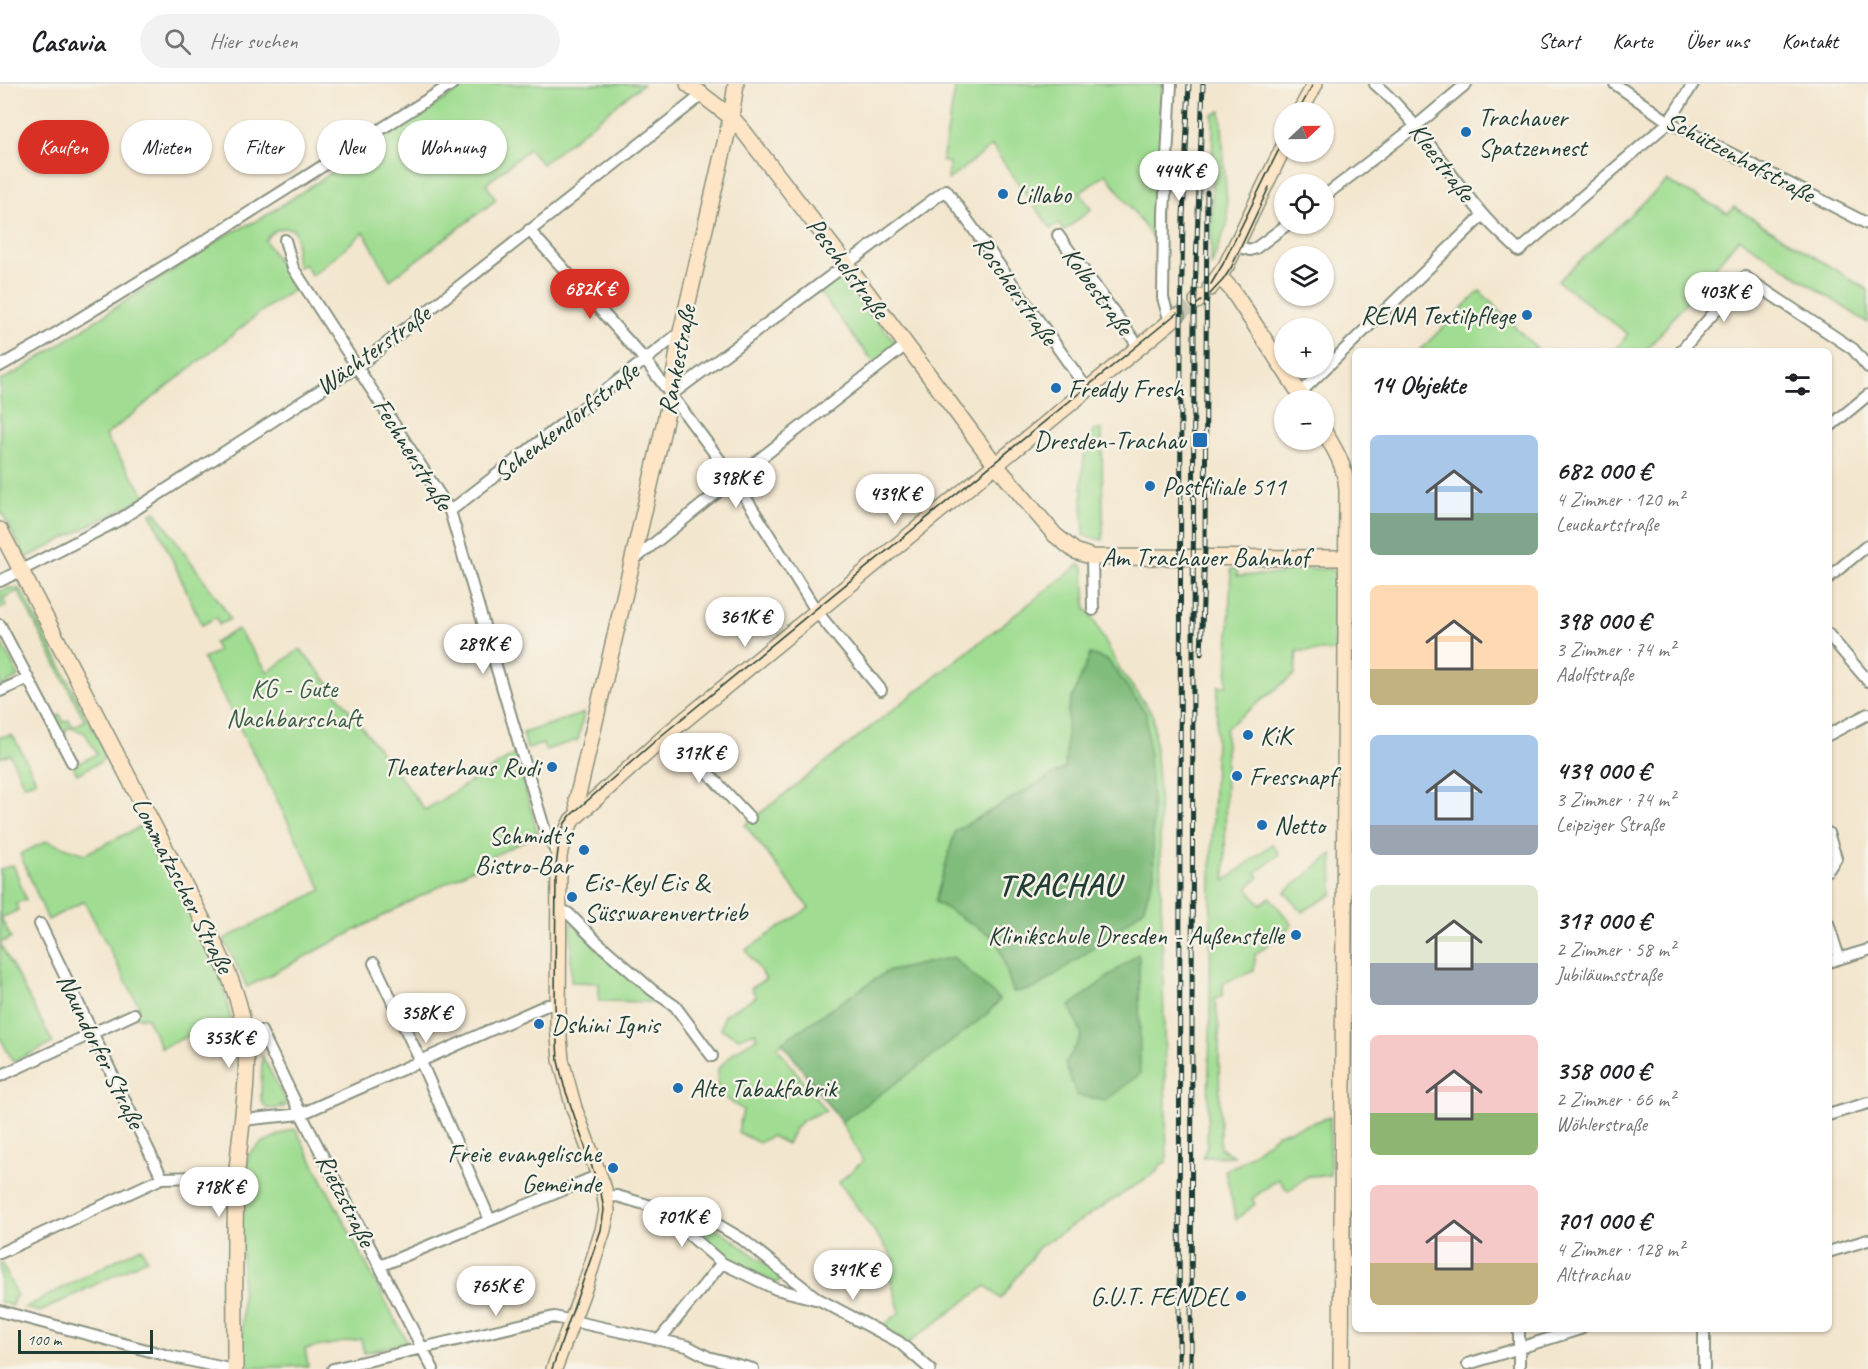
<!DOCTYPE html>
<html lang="de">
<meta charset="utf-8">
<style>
:root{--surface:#fff;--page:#f2f2f2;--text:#202124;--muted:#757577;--line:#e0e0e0;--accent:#d93025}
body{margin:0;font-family:Caveat,sans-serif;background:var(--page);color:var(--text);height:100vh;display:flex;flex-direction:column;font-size:22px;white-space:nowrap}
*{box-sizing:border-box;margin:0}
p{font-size:20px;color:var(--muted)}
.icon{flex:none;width:33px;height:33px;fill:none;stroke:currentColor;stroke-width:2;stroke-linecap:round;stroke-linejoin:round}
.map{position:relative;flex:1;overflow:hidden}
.details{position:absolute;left:1352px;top:264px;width:480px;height:984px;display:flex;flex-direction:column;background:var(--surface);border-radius:9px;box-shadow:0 2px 4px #0004}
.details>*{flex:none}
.banner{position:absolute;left:18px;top:36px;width:570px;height:54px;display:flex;gap:12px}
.needle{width:39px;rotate:68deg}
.controls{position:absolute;left:1274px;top:18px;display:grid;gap:12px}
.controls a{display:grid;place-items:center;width:60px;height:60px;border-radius:50%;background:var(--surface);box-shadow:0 2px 4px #0004;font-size:30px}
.scale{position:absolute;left:18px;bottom:15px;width:135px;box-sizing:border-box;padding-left:6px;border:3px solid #1f3d34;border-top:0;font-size:16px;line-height:21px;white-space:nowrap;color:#1f3d34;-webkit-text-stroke:4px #f7f3e8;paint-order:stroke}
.price{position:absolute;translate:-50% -51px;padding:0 14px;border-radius:21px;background:#fff;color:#222;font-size:20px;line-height:39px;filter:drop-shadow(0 2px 3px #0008)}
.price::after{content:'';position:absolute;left:50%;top:36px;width:18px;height:14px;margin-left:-9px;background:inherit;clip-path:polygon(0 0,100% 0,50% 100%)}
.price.selected{background:var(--accent);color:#fff}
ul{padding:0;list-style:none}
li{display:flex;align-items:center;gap:18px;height:150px;padding:0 18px}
li span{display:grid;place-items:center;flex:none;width:168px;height:120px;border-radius:9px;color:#555}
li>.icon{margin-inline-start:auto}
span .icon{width:72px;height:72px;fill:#fffc;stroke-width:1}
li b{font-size:26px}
h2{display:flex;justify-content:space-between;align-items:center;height:72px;padding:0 18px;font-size:26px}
.tag{padding:0 21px;border-radius:27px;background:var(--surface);box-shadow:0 2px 4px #0004;font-size:21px;line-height:54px}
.tag.selected{background:var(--accent);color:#fff}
header{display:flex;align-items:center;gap:36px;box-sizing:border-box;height:84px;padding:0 30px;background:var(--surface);border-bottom:2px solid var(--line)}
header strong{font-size:28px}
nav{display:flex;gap:33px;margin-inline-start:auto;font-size:21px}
.search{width:420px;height:54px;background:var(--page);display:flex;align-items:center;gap:15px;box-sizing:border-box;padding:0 21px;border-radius:33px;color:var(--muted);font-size:22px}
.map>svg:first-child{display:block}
.green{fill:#a0dd92;stroke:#608d63;stroke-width:1.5}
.forest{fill:#80bc7c;stroke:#507c58;stroke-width:1.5}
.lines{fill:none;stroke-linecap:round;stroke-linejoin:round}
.secondary-tunnel{stroke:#c9c4af;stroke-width:15;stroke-dasharray:15 8;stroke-linecap:butt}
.street-casing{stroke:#899281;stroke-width:14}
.secondary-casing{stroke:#899281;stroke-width:18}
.street{stroke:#fff;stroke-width:10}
.secondary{stroke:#fde5c5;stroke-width:15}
.tram{stroke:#1f3d34;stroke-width:1.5}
.rail-casing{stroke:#1f3d34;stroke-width:5}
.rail{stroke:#f7f3e8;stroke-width:3;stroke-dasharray:9;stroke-linecap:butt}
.poi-dot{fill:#1f6fb2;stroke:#f7f3e8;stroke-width:2}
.labels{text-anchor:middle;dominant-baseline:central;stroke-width:5;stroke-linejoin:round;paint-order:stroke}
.poi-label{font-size:26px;fill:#1f3d34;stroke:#f7f3e8;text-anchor:start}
.street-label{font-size:26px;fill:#1f3d34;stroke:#f7f3e8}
.park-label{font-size:26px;fill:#395d47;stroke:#f7f3e8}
.district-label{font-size:32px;font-weight:bold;letter-spacing:1.5px;fill:#1f3d34;stroke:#f7f3e8}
</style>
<header>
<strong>Casavia</strong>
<div class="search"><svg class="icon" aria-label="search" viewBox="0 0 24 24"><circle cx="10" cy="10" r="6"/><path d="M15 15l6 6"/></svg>Hier suchen</div>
<nav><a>Start</a><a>Karte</a><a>Über uns</a><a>Kontakt</a></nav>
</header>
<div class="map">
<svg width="1868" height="1285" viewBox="0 0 1868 1285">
<rect width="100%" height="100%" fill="#f7f3e8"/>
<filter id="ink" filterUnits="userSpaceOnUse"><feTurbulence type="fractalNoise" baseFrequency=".0167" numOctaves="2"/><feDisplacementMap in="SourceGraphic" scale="12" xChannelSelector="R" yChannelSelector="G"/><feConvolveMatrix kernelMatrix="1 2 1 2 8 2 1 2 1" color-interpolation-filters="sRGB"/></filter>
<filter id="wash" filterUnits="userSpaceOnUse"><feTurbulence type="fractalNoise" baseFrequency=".008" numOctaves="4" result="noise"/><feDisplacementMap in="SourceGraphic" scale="24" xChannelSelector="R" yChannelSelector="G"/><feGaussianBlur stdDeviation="1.35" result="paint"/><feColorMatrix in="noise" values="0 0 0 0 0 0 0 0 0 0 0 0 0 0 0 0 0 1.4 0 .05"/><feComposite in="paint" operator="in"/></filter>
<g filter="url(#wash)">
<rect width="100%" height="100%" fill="#f3e6ce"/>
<!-- green -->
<path class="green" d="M468 0H643L542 80 529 65 486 100 496 116 390 196 364 148 312 192 305 180 298 183C292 171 300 158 294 146 283 141 273 146 265 156L295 205 266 224 105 352 146 413 26 474 0 425V297L21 286 223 153 262 134Z
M956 0H1163L1158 161 1106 90 1080 109 1091 125 1064 147 1059 140 1051 145 992 62 948 96 949 79 942 77Z
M1221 27 1228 138 1211 182 1213 31Z
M1667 97 1728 129 1734 123 1868 206V239L1739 154 1646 267H1615L1628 250 1558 197Z
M841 191 898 262 875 280 819 208Z
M1480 207 1539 267H1419Z
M1094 346H1102L1103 456 1084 452C1083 417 1076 377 1094 346Z
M155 427 224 524 230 535 219 541 217 533 202 541 151 429Z
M1080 480 1084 485 1086 525 1090 529 1121 587 1153 631 1159 713 1167 1078 1161 1080 1158 1087 1039 1163 1001 1215 986 1202 908 1259 883 1242 900 1228 887 1182 895 1176 839 1098 863 1077 841 1038 783 959 777 963 826 1027C802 1035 797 1036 787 1060L771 1052 759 1059 738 1048 743 1026 718 1009V985L735 967 757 954 755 948 739 954 721 945 724 931 756 913 751 904 766 895 746 866 809 824 745 741Z
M1281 484 1331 485 1335 490V567H1297L1295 590 1226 644 1225 797 1272 760 1279 770 1256 789 1259 793 1247 804 1260 821 1270 813 1292 841 1255 871 1254 887 1223 899V911L1215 915 1219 945 1220 1064 1234 1072 1203 1073 1207 1061 1210 946 1211 783 1218 602H1227L1231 485H1237V492L1281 490Z
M8 504H18L23 509 105 668 102 677 77 690 73 682 97 670 85 649 68 643 65 649 58 645 54 634 60 631 64 638 69 636 73 643 85 637 18 507 3 514 6 522 0 525V507Z
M237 545 268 588 300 565 324 593 425 726 515 670 538 750 479 779 475 784 247 903 224 855 322 806 260 682 203 575 218 567 214 559Z
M0 556 19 593 0 603Z
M584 629 578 656 545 666 543 660 527 665 523 649Z
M11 651 15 655 36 696 24 701 10 670 0 674V653Z
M144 741 214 873 224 904 232 940 217 939 161 964 147 934 136 933 133 926 139 922 84 817 48 836 20 770 47 757 85 770Z
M1332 770 1333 810 1302 828 1285 808Z
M11 782H14L26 816 16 819 18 826 1 834 11 854 0 859 53 959 13 978 0 953V785Z
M571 840H575L600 868 655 916 654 918 599 917V899L571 898Z
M262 971 286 1018V1021L282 1024V1020L280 1021 279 1024 269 1025 265 1023 261 1015Z
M1330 1033V1091L1308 1092 1288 1107 1278 1095 1252 1115 1255 1120 1236 1136 1225 1086 1239 1080 1278 1050Z
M292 1045 296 1046 407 1258 364 1269 361 1255 305 1265 308 1282 251 1284 243 1275 242 1270V1111L249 1070 262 1059Z
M680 1136 718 1145 775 1187 779 1193V1198L775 1199 725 1175 681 1140Z
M141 1163 147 1175 40 1228 24 1224Z
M0 1179H2L17 1212 14 1214 12 1222 0 1218Z"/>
<!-- forest -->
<path class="forest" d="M1090 570 1108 576 1146 629 1152 714 1154 792 1143 825 1108 854 1034 905 1013 908 997 855 935 818 955 747 1065 684 1068 625Z
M1138 870 1139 872 1140 990 1105 1017 1077 1011 1065 980 1082 952 1070 922Z
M953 873 1000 916 987 930 920 982 841 1038 782 958 886 888Z"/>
</g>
<g filter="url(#ink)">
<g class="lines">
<!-- secondary-tunnel -->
<path class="secondary-tunnel" d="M1177 232 1197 217"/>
<defs>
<path id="street" d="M1375 0C1419 37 1446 88 1483 131 1494 144 1507 155 1519 167L1669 38 1693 0
M1615 0 1669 38 1868 140
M1323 113 1416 42 1466 0
M529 146 645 276 734 395 817 528 881 606
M1058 151 1139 263
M285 156 293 184 450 427 545 747 559 773
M1236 162 1250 166 1256 164 1288 140
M1170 238 1163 214 1164 129 1171 0
M1681 267 1745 193 1853 265 1868 283
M0 282 42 258 203 158 452 0
M1300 309 1483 131
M671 311 946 106 1087 305
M1828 344 1868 311
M450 427 681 248
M1092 473 1093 526
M631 478 734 395 906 261
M1828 494 1868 461
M0 497 119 436 358 282 702 11
M0 541 72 678
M1828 550 1868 597
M0 607 27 595
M670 648 750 734
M1828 651 1868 630
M1828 749 1836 774 1828 786
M558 824 569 830 596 857 652 906 675 922 712 972
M1828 839 1839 874
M40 840 162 1094
M1828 878 1868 866
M374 879 421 978 490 1136
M261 947 301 1030 433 1285
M0 992 134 930
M1828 1031 1868 1019
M243 1036 301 1030 547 921H557
M606 1113 617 1112 720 1142 742 1155 818 1215 899 1258 930 1285
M666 1127 686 1148 722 1179 776 1205 815 1215
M1828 1168 1868 1156
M0 1169 162 1094 237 1092
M1342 1180 1354 1176
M380 1182 599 1091
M0 1227 169 1272 229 1285
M660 1255 722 1179
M1468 1280 1580 1245
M333 1285 554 1233 687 1262 708 1273 753 1285
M1519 1285V1245
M1704 1285V1245"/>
<path id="secondary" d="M688 0 731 33 741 44 846 180 995 380 1055 451 1075 467 1092 473 1347 474
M1300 28 1315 0
M1220 193 1232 206 1304 316
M1210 204 1226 182 1284 62
M1197 217 1201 213
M1323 346C1335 365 1345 382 1347 405L1341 1285
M0 446 212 854C225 882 238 909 243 939 253 993 238 1049 236 1103 234 1163 235 1224 235 1285
M581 727 578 724 577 715 671 311 681 248 731 33 736 0
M554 1285 586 1199 603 1146 607 1127 604 1105 574 1024 561 976 558 943 559 773 562 756 572 736 670 648 1177 232"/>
</defs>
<!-- street casing -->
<use href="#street" class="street-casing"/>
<!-- secondary casing -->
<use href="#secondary" class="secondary-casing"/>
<!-- street -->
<use href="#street" class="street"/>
<!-- secondary -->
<use href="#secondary" class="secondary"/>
<!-- tram -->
<path class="tram" d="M1298 28 1313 0
M1211 200 1223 180 1284 55
M1210 210 1223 196 1231 184 1269 103
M1196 221 1201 217
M552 1285 601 1146 604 1126 601 1109 564 1002 558 977 555 921 556 782 560 751 565 739 571 731 662 651 1177 229"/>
<defs>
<path id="rail" d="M1201 570 1205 464 1207 108
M1179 1285 1181 242 1183 134 1189 0
M1191 1285 1194 235 1203 0"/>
</defs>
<!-- rail casing -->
<use href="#rail" class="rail-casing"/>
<!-- rail -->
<use href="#rail" class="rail"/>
</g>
</g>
<!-- markers -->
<g class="poi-dot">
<circle cx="1466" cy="48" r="6"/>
<circle cx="1003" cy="110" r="6"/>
<circle cx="1527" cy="231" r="6"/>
<circle cx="1056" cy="304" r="6"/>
<rect x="1192" y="348" width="16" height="16" rx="3"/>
<circle cx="1150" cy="402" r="6"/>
<circle cx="1248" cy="651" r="6"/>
<circle cx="552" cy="683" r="6"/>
<circle cx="1237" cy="692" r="6"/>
<circle cx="1262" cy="741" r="6"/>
<circle cx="584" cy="766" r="6"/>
<circle cx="572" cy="813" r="6"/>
<circle cx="1296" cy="851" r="6"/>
<circle cx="539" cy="940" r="6"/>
<circle cx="678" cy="1004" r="6"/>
<circle cx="613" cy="1084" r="6"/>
<circle cx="1241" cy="1212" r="6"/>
</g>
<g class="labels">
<!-- poi labels -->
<g class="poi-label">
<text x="1478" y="33">Trachauer<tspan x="1478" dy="30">Spatzennest</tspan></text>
<text x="1015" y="110">Lillabo</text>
<text x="1515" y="231" text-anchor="end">RENA Textilpflege</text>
<text x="1068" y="304">Freddy Fresh</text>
<text x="1186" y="356" text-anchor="end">Dresden-Trachau</text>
<text x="1162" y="402">Postfiliale 511</text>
<text x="1260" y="651">KiK</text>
<text x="540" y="683" text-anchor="end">Theaterhaus Rudi</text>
<text x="1249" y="692">Fressnapf</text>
<text x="1274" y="741">Netto</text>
<text x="572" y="751" text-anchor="end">Schmidt's<tspan x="572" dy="30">Bistro-Bar</tspan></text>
<text x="584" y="798">Eis-Keyl Eis &amp;<tspan x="584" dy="30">Süsswarenvertrieb</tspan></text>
<text x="1284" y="851" text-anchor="end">Klinikschule Dresden - Außenstelle</text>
<text x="551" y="940">Dshini Ignis</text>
<text x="690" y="1004">Alte Tabakfabrik</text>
<text x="601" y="1069" text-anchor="end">Freie evangelische<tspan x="601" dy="30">Gemeinde</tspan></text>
<text x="1229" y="1212" text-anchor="end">G.U.T. FENDEL</text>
</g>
<!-- street labels -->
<g class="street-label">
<text transform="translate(1740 73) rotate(28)">Schützenhofstraße</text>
<text transform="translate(1442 78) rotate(53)">Kleestraße</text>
<text transform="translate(848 184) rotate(53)">Peschelstraße</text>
<text transform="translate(1016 206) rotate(55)">Roscherstraße</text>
<text transform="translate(1098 207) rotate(54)">Kolbestraße</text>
<text transform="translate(373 266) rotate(-36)">Wächterstraße</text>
<text transform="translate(677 276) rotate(-79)">Rankestraße</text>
<text transform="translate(566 338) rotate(-38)">Schenkendorfstraße</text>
<text transform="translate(413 370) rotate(58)">Fechnerstraße</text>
<text x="1205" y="473">Am Trachauer Bahnhof</text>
<text transform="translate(183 801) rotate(63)">Lommatzscher Straße</text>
<text transform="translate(101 967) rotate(64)">Naundorfer Straße</text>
<text transform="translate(346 1116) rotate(63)">Rietzstraße</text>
</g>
<!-- park labels -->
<g class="park-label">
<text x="294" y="604">KG - Gute<tspan x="294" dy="30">Nachbarschaft</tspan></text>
</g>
<!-- district labels -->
<g class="district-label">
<text x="1059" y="800">TRACHAU</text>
</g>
</g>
</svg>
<div class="controls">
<a><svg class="needle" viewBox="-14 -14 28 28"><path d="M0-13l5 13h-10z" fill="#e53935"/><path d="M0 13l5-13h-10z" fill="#757577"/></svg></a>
<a><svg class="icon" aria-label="locate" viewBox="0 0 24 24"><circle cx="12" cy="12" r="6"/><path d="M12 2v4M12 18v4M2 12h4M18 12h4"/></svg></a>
<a><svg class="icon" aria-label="layers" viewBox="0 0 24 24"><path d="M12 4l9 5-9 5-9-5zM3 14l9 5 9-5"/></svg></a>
<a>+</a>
<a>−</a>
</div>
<div class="scale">100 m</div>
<b class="price" style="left:1179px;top:118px">444K €</b>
<b class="price selected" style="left:590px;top:236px">682K €</b>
<b class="price" style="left:1724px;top:239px">403K €</b>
<b class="price" style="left:736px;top:425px">398K €</b>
<b class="price" style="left:895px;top:441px">439K €</b>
<b class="price" style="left:745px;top:564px">361K €</b>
<b class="price" style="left:483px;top:591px">289K €</b>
<b class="price" style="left:699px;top:700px">317K €</b>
<b class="price" style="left:426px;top:960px">358K €</b>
<b class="price" style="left:229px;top:985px">353K €</b>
<b class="price" style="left:219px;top:1134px">718K €</b>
<b class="price" style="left:682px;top:1164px">701K €</b>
<b class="price" style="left:853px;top:1217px">341K €</b>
<b class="price" style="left:496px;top:1233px">765K €</b>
<div class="banner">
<a class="tag selected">Kaufen</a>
<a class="tag">Mieten</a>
<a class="tag">Filter</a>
<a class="tag">Neu</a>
<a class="tag">Wohnung</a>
</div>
<section class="details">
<h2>14 Objekte<svg class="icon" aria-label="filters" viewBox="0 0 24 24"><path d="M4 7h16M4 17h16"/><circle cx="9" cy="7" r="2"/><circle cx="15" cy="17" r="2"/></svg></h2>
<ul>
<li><span style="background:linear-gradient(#a9c7e8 65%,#7fa58c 0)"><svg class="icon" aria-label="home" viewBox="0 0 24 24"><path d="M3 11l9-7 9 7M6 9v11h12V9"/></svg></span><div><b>682 000 €</b><p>4 Zimmer · 120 m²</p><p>Leuckartstraße</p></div></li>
<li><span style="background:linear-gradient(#ffd9b3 70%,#c2b280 0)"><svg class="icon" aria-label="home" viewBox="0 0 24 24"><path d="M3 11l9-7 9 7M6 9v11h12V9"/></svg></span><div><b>398 000 €</b><p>3 Zimmer · 74 m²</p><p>Adolfstraße</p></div></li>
<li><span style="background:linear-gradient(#a9c7e8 75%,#9aa5b1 0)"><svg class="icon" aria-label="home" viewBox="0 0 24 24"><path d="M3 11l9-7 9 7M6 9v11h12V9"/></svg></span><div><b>439 000 €</b><p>3 Zimmer · 74 m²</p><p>Leipziger Straße</p></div></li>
<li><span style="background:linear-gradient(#dfe7d0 65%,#9aa5b1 0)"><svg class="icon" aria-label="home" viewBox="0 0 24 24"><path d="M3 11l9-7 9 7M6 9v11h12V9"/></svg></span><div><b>317 000 €</b><p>2 Zimmer · 58 m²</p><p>Jubiläumsstraße</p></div></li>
<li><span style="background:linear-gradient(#f6c9c9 65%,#8fb573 0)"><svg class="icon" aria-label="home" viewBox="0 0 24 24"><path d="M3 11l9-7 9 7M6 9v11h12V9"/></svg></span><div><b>358 000 €</b><p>2 Zimmer · 66 m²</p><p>Wöhlerstraße</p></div></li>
<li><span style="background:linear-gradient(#f6c9c9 65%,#c2b280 0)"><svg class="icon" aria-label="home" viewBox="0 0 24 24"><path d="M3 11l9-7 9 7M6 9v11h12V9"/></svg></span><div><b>701 000 €</b><p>4 Zimmer · 128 m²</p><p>Alttrachau</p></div></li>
</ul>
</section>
</div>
